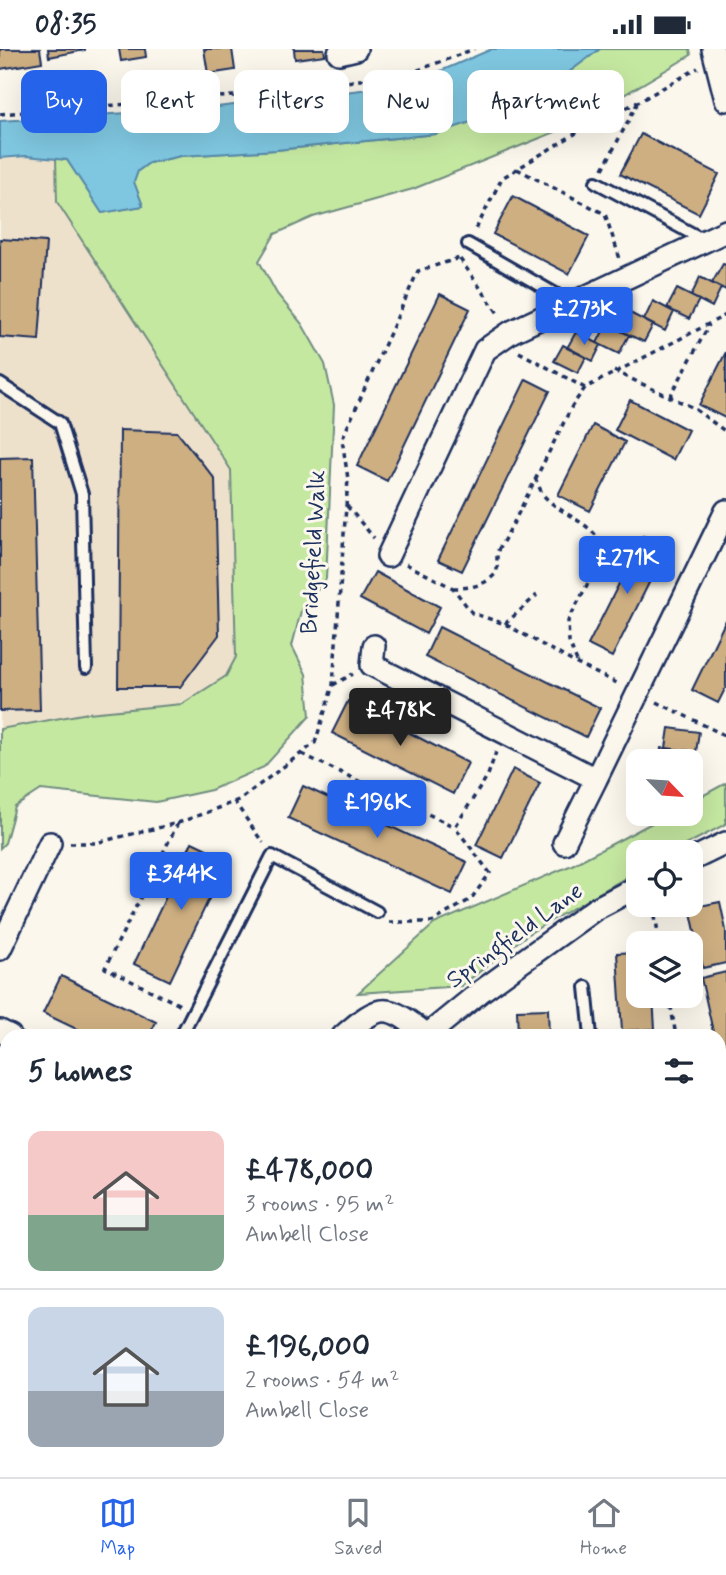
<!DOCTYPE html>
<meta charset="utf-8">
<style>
:root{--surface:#fff;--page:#f2f2f3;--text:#1f2937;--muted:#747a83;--line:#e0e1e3;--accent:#2563eb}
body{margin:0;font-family:Mynerve,sans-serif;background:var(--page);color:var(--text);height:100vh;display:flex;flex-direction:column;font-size:26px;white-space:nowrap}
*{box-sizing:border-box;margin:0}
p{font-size:23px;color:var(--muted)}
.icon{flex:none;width:38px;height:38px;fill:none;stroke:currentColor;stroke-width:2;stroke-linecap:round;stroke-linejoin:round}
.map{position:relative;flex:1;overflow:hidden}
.sheet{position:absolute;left:0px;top:980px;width:726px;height:448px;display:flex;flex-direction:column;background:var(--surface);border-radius:21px 21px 0 0;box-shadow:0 7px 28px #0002}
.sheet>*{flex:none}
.banner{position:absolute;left:21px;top:21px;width:684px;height:63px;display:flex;gap:14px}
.needle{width:46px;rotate:115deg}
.buttons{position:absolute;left:626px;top:700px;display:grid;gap:14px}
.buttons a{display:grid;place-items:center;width:77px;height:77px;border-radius:14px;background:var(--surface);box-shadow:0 7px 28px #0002;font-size:35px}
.price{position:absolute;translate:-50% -60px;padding:0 16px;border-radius:7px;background:var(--accent);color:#fff;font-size:23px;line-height:46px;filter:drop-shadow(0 2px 4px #0008)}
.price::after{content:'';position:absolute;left:50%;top:42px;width:21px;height:16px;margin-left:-10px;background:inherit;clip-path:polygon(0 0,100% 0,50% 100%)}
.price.selected{background:#222;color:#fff}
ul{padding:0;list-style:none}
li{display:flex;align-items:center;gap:21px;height:175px;padding:0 28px}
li+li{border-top:2px solid var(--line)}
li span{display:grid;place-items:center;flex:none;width:196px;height:140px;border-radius:14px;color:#555}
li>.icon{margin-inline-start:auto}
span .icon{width:84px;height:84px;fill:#fffc;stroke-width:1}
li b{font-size:30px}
h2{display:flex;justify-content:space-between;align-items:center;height:84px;padding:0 28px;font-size:30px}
.chip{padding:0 24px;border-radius:14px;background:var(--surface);box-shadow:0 7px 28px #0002;font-size:24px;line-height:63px}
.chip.selected{background:var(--accent);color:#fff}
.status{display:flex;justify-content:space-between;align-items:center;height:49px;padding:0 35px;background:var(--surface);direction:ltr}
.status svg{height:19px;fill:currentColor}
.menu{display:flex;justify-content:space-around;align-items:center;height:98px;border-top:2px solid var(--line);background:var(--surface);font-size:19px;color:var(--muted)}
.menu a{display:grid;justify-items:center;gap:4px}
.menu .selected{color:var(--accent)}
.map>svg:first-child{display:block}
.built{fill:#eee1cc}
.green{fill:#c5e8a1;stroke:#708c80;stroke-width:2}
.water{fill:#7fc7e0;stroke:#578aac;stroke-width:2}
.building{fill:#ceaf82;stroke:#1b2f5e;stroke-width:2}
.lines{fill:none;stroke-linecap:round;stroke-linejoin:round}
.service-casing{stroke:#1b2f5e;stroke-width:16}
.minor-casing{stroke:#1b2f5e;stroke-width:26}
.path{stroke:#1b2f5e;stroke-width:3.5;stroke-dasharray:5 5;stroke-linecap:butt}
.service{stroke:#fbf7ec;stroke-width:10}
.minor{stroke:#fbf7ec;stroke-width:21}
.labels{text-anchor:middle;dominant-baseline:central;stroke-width:6;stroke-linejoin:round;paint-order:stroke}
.street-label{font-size:24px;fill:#1b2f5e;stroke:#fbf7ec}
</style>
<div class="status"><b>08:35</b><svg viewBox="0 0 49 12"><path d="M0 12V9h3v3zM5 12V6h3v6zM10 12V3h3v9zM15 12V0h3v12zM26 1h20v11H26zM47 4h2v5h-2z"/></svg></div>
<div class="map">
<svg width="726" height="1428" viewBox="0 0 726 1428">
<rect width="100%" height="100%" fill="#fbf7ec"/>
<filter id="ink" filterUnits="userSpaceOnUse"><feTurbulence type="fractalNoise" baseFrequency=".0143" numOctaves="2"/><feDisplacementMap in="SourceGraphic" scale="14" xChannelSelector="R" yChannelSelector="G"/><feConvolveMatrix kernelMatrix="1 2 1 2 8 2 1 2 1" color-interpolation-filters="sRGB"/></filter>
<g filter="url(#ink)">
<!-- built -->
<path class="built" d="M26 107 56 109 57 153 231 421 236 608 197 690 0 705V109Z"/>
<!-- green -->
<path class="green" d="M600 0H690L691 6 575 75 413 140 313 168 275 185 259 212 277 245 302 275 325 315 334 356 326 530 301 562 292 597 306 625 310 667 264 718 211 741 156 753 41 741 15 758 5 794 0 799V680L88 664 182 655 226 627 236 608 231 421 57 153 56 109 67 111 102 164 143 157 134 133 138 122 149 114 181 107 276 101 436 85 553 35Z
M726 734V775L672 803H639V821L528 885 461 937 358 944 434 875 572 816 669 765H691V753Z
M0 1184 7 1198V1314L0 1307Z
M0 1370 7 1379V1421H11L6 1428H0Z"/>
<!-- water -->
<path class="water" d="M492 0H600L553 35 517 57 436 85 276 101 181 107 149 114 138 122 134 133 143 157 102 164 67 111 26 107 0 109V72L208 59 387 38 429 27Z"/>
<!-- building -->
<path class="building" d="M0 0H40L42 13 0 20Z
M48 0H85V1L49 8Z
M119 0H145L146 8 121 12Z
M204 0H232L235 21 208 25Z
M294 0H324L325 6 295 10Z
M641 85 719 125 699 165 620 125Z
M513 147 589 187 569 225 493 185Z
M0 190 46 193 39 291 0 288Z
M723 215 726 216V241L712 234Z
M700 228 721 239 712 258 691 247Z
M677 240 699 251 689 270 667 259Z
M440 245 470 260 387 432 357 417Z
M653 252 674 263 665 282 644 271Z
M630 264 653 276 644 293 621 282Z
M607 274 629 286 619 305 597 294Z
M576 283 601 296 593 312 567 299Z
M563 296 586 308 578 324 554 312Z
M726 303V367L725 369 699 356Z
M526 330 550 342 462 522 438 511Z
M630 351 688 381 673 411 615 381Z
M593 376 625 393 590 462 558 446Z
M120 381 177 383 215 430 219 586 180 638H118Z
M33 408 40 661 0 662V409Z
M643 487 667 498 612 608 588 596Z
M375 523 440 558 426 585 360 550Z
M726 571V638L718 654 692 641Z
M439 578 600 659 586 688 425 608Z
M348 652 468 714 453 745 332 684Z
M669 679 699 683 696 703 666 699Z
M661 699 690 702 688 712H660Z
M513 720 540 734 503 809 476 796Z
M303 737 467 813 452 845 288 769Z
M192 793 228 810 170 932 134 915Z
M720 853 726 881V914L703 919 690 859Z
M639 903V947H653L655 980 622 982 617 904Z
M726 923V1040H725L719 1013V987H714L701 929Z
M61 927 156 973 149 987H91L43 964Z
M548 960 549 987H518L517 961Z
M0 1028 7 1031V1083L0 1080Z
M719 1251H726V1282L719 1283Z
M227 1421H255L253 1428H225Z
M484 1421V1428H444V1425Z
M491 1421H532V1428H492Z
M540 1421H581V1427L540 1428Z"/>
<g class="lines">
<defs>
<path id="service" d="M596 133 704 191
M468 195 573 255
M0 335 60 374 82 445 86 619
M586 938 591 987
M181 987 272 807 377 863
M719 1121 726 1130
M429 1421 430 1428"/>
<path id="minor" d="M713 0 726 51
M339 4 356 0
M388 507 485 301 511 283 726 182
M374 597 372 616 596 730 564 794
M596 730 726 462
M691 811 726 794
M0 900 50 794
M0 982 10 987
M343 987C382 953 386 954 427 986
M426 987 480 943 595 860 639 837
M719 1197 726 1196
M184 1428 186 1421
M716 1428 726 1426"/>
</defs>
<!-- service casing -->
<use href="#service" class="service-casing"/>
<!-- minor casing -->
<use href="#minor" class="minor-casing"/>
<!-- path -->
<path class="path" d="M0 65 285 43 416 22 474 0
M517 120 605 165 620 210
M603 120 637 55
M476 180 502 129 583 80 638 53 698 19
M460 210 500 267
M519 303 585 339
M614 322 692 358 726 383
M670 348 709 276
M535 429C538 435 541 444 546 449 566 469 594 473 605 502L568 572 569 593 577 613
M347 457 374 489
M406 515 453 539 472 564 505 575 577 615 619 635
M453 539C471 539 485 537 497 523V503L512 477 572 357 585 339 726 266
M505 575 537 546
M333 636 353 625
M657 653 724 686 726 682
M302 705 455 778
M234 752 263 794
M178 774 105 919 180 956
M70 794H95L178 774 239 751 315 694 333 636 348 430 342 390 418 222 460 209
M653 856 660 894
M389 873H432L471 850 490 824 455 778 488 726 496 703
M669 947 676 987
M0 1087 7 1091
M0 1326 7 1336
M58 1421 62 1428"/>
<!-- service -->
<use href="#service" class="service"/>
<!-- minor -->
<use href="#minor" class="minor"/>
</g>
</g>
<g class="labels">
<!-- street labels -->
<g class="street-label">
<text transform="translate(314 503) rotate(-87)">Bridgefield Walk</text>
<text transform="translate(515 887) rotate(-36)">Springfield Lane</text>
</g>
</g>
</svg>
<div class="buttons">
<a><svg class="needle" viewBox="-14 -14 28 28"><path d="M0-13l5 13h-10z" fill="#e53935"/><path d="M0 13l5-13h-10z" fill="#747a83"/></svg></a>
<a><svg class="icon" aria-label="locate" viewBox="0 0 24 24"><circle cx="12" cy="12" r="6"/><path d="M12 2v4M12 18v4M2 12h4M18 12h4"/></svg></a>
<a><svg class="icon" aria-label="layers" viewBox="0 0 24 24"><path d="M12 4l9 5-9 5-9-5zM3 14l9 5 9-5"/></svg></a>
</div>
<b class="price" style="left:584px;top:298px">£273K</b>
<b class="price" style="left:627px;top:547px">£271K</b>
<b class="price selected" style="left:400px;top:699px">£478K</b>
<b class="price" style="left:377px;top:791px">£196K</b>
<b class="price" style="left:181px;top:863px">£344K</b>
<div class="banner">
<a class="chip selected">Buy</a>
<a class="chip">Rent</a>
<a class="chip">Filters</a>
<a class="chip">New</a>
<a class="chip">Apartment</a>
</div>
<section class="sheet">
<h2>5 homes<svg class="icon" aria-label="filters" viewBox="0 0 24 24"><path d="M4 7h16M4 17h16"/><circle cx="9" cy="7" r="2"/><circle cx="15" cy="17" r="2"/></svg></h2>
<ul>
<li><span style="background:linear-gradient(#f6c9c9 60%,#7fa58c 0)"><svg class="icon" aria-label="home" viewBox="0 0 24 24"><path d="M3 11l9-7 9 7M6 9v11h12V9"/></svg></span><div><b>£478,000</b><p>3 rooms · 95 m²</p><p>Ambell Close</p></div></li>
<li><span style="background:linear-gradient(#c9d6e8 60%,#9aa5b1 0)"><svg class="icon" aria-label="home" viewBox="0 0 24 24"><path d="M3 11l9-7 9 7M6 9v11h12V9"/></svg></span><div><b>£196,000</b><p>2 rooms · 54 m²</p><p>Ambell Close</p></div></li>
</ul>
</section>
</div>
<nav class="menu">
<a class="selected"><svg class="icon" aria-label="map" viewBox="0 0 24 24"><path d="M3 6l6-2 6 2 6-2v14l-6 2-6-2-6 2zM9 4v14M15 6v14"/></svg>Map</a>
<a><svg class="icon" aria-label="saved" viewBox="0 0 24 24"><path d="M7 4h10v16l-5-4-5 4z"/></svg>Saved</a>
<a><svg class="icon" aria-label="home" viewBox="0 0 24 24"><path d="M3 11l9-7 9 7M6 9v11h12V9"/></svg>Home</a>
</nav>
